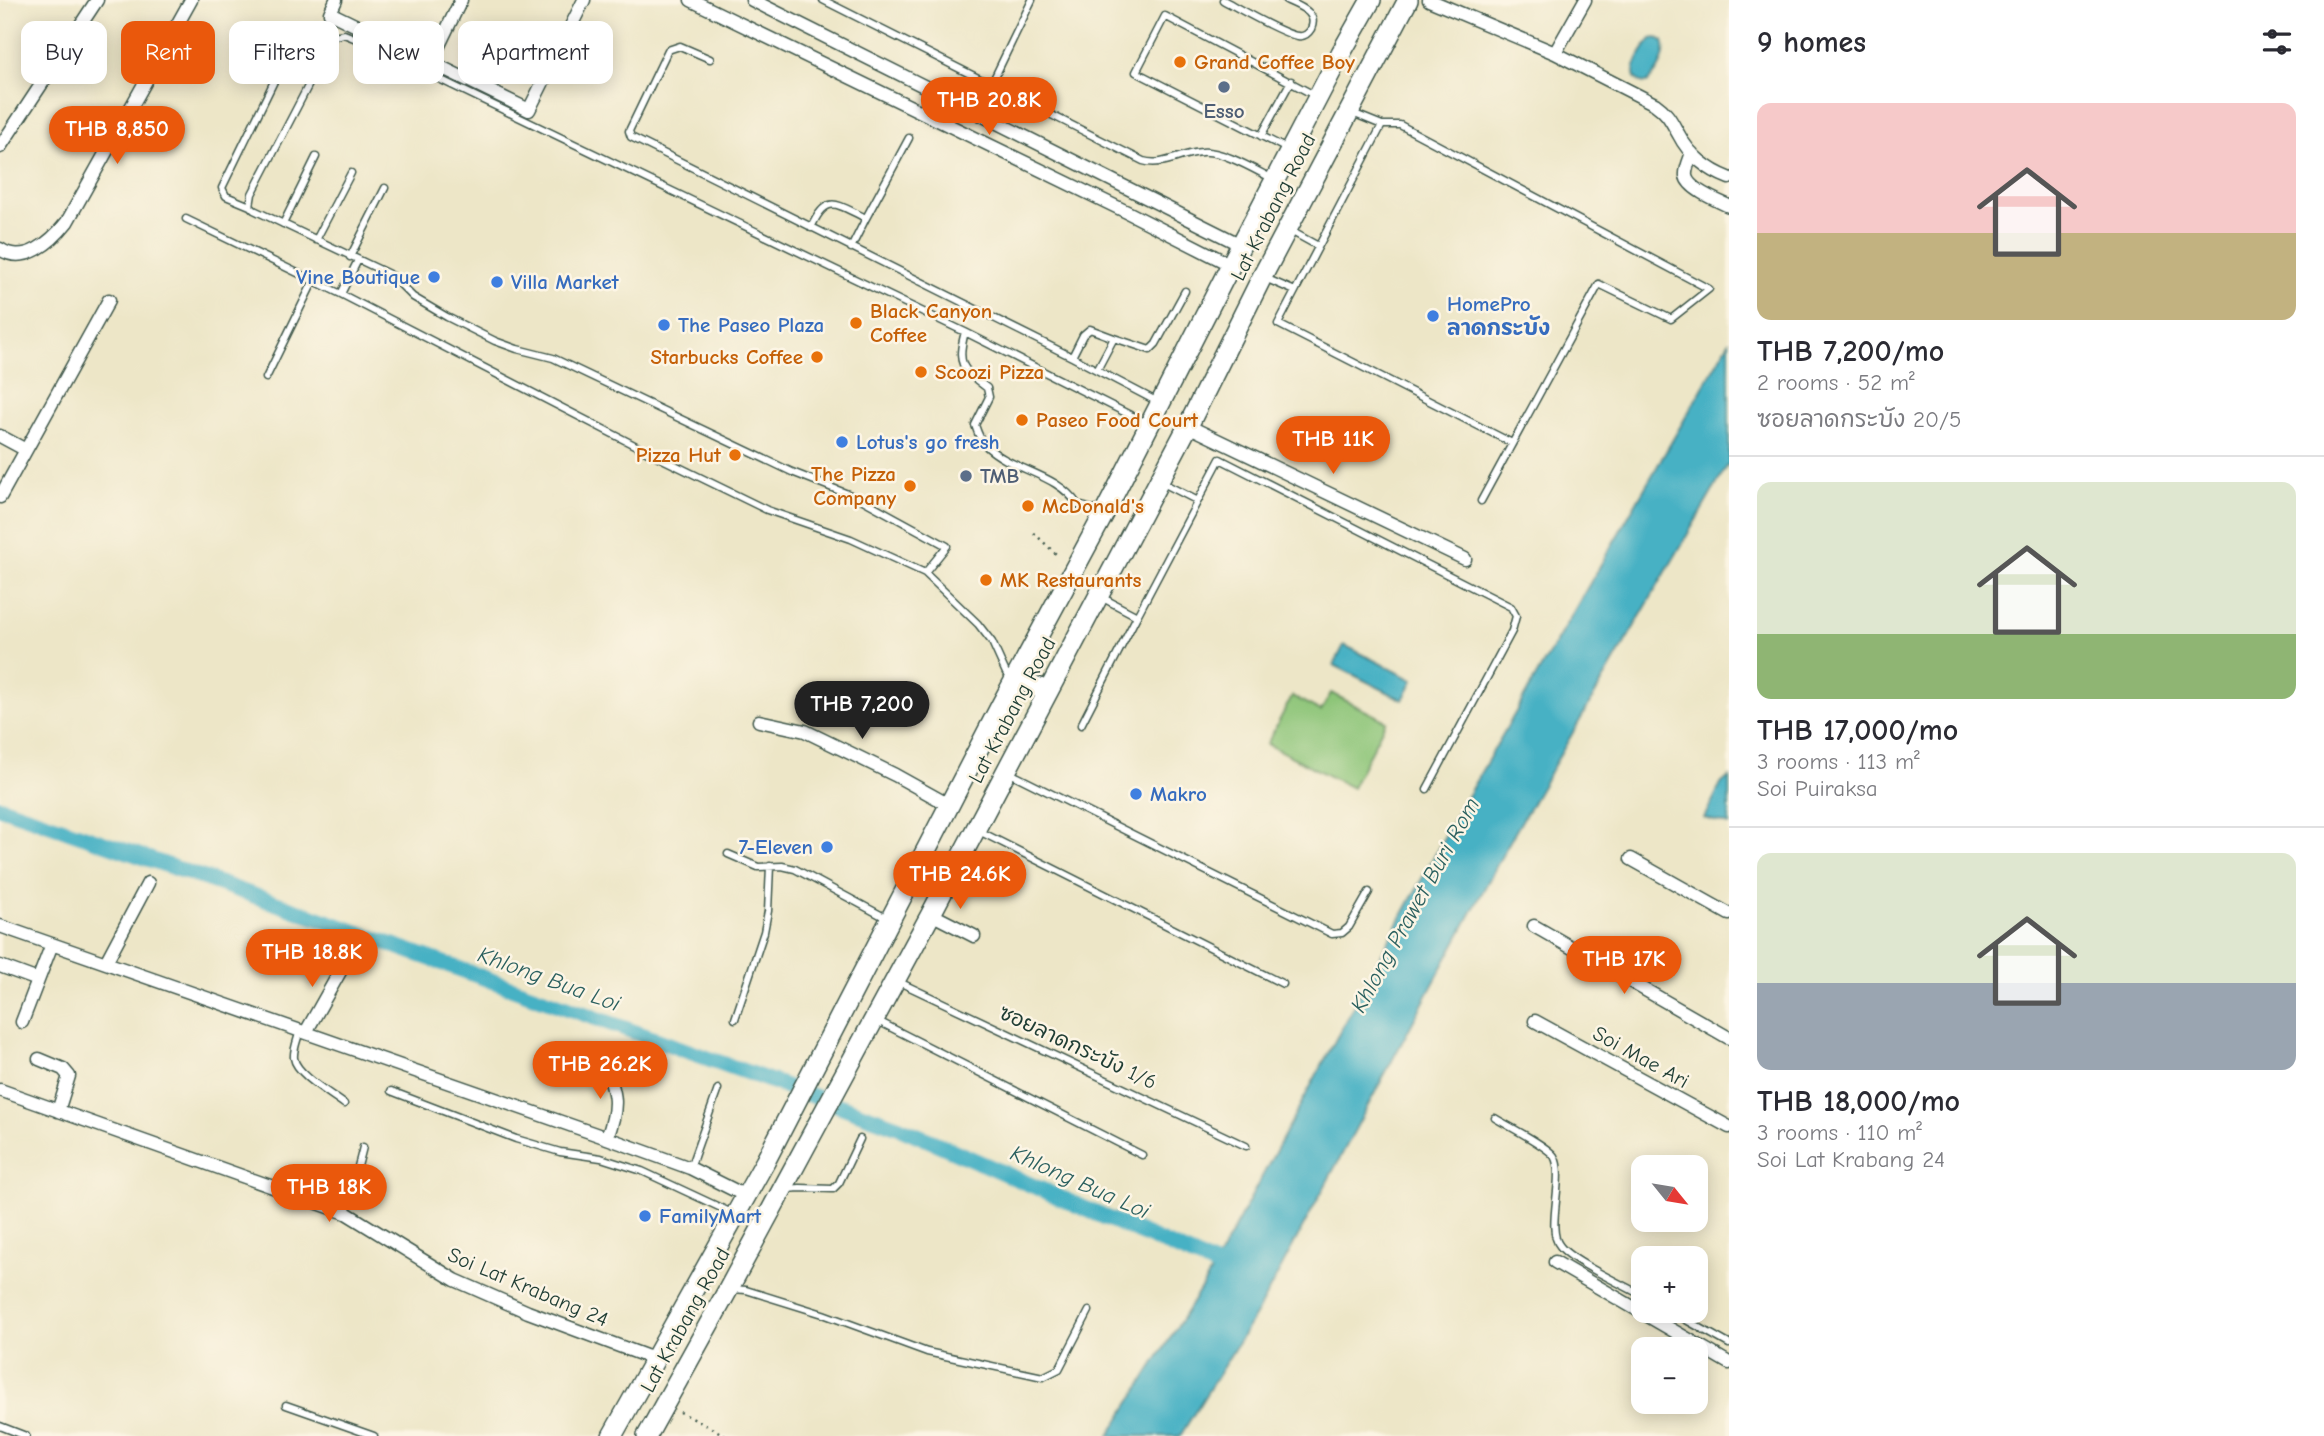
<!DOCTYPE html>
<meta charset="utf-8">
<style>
:root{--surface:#fff;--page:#f2f2f3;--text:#2b2b33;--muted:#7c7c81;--line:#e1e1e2;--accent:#ea580c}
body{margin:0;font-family:"Comic Neue","Playpen Sans Thai",sans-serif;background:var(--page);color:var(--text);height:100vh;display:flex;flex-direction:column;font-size:26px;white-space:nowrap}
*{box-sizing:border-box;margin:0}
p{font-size:23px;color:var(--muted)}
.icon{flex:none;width:38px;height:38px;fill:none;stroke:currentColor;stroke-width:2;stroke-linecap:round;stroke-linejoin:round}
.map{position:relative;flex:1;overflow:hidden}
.side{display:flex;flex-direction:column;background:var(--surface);width:595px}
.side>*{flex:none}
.top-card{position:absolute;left:21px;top:21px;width:665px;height:63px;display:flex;gap:14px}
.needle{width:46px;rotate:120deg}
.fabs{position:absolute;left:1631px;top:1155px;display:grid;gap:14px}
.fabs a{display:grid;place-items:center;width:77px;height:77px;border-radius:14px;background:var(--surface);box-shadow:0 4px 18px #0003;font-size:35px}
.price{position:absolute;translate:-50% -60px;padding:0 16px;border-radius:24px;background:var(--accent);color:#fff;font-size:23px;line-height:46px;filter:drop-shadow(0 2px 4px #0008)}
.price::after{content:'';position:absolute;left:50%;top:42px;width:21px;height:16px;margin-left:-10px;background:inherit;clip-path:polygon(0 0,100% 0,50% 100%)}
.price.current{background:#222;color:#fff}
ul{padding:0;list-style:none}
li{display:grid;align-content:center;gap:14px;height:371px;padding:0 28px}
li+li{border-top:2px solid var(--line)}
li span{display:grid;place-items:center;height:217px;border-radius:14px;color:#555}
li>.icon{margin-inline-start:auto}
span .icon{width:126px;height:126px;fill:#fffc;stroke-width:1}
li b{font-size:30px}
h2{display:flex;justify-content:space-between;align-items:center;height:84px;padding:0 28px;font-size:30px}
.chip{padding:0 24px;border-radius:14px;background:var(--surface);box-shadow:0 4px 18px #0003;font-size:24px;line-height:63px}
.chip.current{background:var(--accent);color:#fff}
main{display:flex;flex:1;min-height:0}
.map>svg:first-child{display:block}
.green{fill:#8dc578;stroke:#568156;stroke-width:2}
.water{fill:#46b1c4;stroke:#32777c;stroke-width:2}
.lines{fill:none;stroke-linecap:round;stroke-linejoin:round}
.canal{stroke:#46b1c4;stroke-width:16}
.lane-casing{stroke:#3e564a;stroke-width:9}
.street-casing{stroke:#3e564a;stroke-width:15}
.primary-casing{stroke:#3e564a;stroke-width:22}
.path{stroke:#3e564a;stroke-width:2.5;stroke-dasharray:2 5;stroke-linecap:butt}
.lane{stroke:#fff;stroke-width:6}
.street{stroke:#fff;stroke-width:12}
.primary{stroke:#fff;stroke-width:19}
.food-dot{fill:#e8710a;stroke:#fcf5e5;stroke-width:2.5}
.service-dot{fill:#5c6f8a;stroke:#fcf5e5;stroke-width:2.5}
.shop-dot{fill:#3f7fe0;stroke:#fcf5e5;stroke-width:2.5}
.labels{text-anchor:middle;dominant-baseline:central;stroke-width:5;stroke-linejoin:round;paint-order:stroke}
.food-label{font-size:21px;font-weight:bold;fill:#c56008;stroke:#fcf5e5;text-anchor:start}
.service-label{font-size:21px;font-weight:bold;fill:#4e5e75;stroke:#fcf5e5}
.street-label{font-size:21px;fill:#1f3d34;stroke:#fcf5e5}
.shop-label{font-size:21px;font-weight:bold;fill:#366cbe;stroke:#fcf5e5;text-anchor:start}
.water-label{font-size:23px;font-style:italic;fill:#2b605f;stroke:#fcf5e5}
</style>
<main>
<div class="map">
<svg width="1729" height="1436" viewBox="0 0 1729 1436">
<rect width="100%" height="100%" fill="#fcf5e5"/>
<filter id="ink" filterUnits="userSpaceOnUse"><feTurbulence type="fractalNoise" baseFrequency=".0143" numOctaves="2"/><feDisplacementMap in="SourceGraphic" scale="14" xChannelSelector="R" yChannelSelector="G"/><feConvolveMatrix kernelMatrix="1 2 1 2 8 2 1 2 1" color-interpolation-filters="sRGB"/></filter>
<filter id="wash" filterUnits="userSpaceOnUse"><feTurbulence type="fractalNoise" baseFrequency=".00686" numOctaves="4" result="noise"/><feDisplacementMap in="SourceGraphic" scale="28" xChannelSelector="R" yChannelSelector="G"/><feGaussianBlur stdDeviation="1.57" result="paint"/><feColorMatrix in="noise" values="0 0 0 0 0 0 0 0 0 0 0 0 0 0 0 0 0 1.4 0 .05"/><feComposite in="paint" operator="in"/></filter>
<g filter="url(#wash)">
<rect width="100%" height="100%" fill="#ede6c7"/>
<!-- green -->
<path class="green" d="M1331 693 1386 721 1352 788 1267 744 1292 696 1321 711Z"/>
<!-- water -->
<path class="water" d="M1657 38 1663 41C1668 56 1658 72 1647 83 1620 82 1642 50 1651 39Z
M1729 342V463L1506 848 1259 1309 1180 1436H1109L1207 1279 1454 819Z
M1344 645 1413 680 1403 700 1334 665Z
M1729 777V825L1704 818 1721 784Z"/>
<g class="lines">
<!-- canal -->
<path class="canal" d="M0 807 281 905 899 1127 1232 1273"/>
</g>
</g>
<g filter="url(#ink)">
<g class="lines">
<defs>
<path id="lane" d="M823 0 1143 161C1164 167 1181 153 1202 152 1222 150 1255 170 1273 179
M1223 0C1238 8 1284 35 1298 36 1304 37 1308 34 1311 29 1319 12 1298 6 1286 0
M710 59 680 46 668 50 629 131 631 137 1072 357 1156 401
M991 85 1032 0
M1350 112 1382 125H1400L1709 289 1671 319 1599 284 1481 501
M1382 125 1278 324 1512 443
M1261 136 1291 81
M1289 150 1136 72 1165 16 1316 96
M250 206 226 196 222 188 299 30 302 26H311L334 36
M866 218 909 138
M186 219 341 294 644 450 767 510 851 539 925 573 978 624 992 642 1006 673 1012 676
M283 224 316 157
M811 228C827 192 837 205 866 218L851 248
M1289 230 1318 246
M316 240 351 173
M350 257 385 188
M1265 278 1295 291
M341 294 358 260
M965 332 1148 424
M1114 338 1150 350 1156 344 1185 291
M1072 357 1083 335 1090 329 1114 338 1097 370
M266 378 314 280
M1161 482 1198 501
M925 573 947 546 863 500 792 472 553 358 517 349 495 341 447 317 413 297 391 275 254 210 250 206 252 194 334 36 344 34 354 38 965 332C956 364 962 369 987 388L989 397 975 425C977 431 980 440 985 445 1013 472 1056 472 1078 505L1104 512
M1137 616 1220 459 1511 607 1516 616 1512 631 1427 789
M1081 725 1137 616 1101 597
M1010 773 1332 934 1342 933 1349 927 1369 892
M979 831 1283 984
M728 854 758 867 782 866 795 869 888 919
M899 982 1246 1146
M735 1019 764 932 768 911 770 866
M876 1020 1142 1155
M300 1030C298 1039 293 1049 294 1058 296 1074 331 1094 344 1104
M391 1091 516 1139 560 1152 601 1158 642 1171 734 1214
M1495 1118C1508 1126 1546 1145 1554 1156 1566 1176 1545 1229 1560 1246 1571 1261 1624 1285 1643 1296
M690 1168 718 1089
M787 1189 800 1188 833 1189 839 1183 860 1139
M346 1213 363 1147
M732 1289 746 1290 823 1314 927 1352 1043 1377 1059 1369 1089 1311
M1670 1311 1729 1344
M286 1405 374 1436
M0 1426 26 1436"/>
<path id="street" d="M336 0 330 13 529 110 584 0
M691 0 1129 213 1231 265
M752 0 1241 245
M1429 0 1555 53 1655 104C1668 113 1671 121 1679 135 1689 155 1708 170 1729 178
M1555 53 1585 0
M431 62 461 0
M0 147 97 0
M1692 153C1690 159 1685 169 1686 176 1688 189 1718 201 1729 206
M0 249C25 266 52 241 67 222L191 0
M1188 426 1465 559
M0 436 26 450
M0 497 109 300
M759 721 805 731 895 775 949 805
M1631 859 1729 914
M931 914 974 936
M0 926 607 1138 690 1168 746 1196
M1534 926 1729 1038
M106 962 148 883
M0 966 38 980
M1535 1021 1729 1127
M22 1022 52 944
M306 1032 346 961
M39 1059 63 1069 69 1076 58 1111
M604 1063C617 1094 619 1106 607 1138
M0 1090 346 1213 455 1280 528 1312 654 1359
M1555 1262 1729 1363"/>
<path id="primary" d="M1015 678 1047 691
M612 1436 765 1162 1001 705 1105 512 1241 245 1341 53 1371 0
M647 1436 729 1288 931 914 1188 426 1262 277 1408 0"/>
</defs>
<!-- lane casing -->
<use href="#lane" class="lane-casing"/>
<!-- street casing -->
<use href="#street" class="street-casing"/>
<!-- primary casing -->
<use href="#primary" class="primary-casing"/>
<!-- path -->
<path class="path" d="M1034 533 1059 557
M680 1412 727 1436"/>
<!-- lane -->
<use href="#lane" class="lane"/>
<!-- street -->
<use href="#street" class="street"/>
<!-- primary -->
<use href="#primary" class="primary"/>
</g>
</g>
<!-- markers -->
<g class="food-dot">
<circle cx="1180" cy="62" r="7"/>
<circle cx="856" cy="323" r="7"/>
<circle cx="817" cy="357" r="7"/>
<circle cx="921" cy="372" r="7"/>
<circle cx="1022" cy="420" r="7"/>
<circle cx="735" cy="455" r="7"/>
<circle cx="910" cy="486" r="7"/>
<circle cx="1028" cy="506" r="7"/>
<circle cx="986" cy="580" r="7"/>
</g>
<g class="service-dot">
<circle cx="1224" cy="87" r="7"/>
<circle cx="966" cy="476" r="7"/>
</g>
<g class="shop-dot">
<circle cx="434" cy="277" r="7"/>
<circle cx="497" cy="282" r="7"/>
<circle cx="1433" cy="316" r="7"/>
<circle cx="664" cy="325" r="7"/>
<circle cx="842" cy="442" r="7"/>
<circle cx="1136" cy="794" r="7"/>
<circle cx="827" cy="847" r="7"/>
<circle cx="645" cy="1216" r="7"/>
</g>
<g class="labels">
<!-- food labels -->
<g class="food-label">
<text x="1194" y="62">Grand Coffee Boy</text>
<text x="870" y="311">Black Canyon<tspan x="870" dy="24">Coffee</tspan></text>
<text x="803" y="357" text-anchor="end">Starbucks Coffee</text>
<text x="935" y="372">Scoozi Pizza</text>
<text x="1036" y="420">Paseo Food Court</text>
<text x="721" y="455" text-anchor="end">Pizza Hut</text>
<text x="896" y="474" text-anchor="end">The Pizza<tspan x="896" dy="24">Company</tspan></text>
<text x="1042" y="506">McDonald's</text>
<text x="1000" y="580">MK Restaurants</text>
</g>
<!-- service labels -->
<g class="service-label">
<text x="1224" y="111">Esso</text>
<text x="980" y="476" text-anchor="start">TMB</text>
</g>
<!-- street labels -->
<g class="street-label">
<text transform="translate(1273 207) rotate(-63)">Lat Krabang Road</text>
<text transform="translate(1012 710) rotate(-62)">Lat Krabang Road</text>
<text transform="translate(1078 1047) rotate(25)">ซอยลาดกระบัง 1/6</text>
<text transform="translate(1641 1057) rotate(29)">Soi Mae Ari</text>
<text transform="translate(528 1287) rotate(23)">Soi Lat Krabang 24</text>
<text transform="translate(685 1320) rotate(-61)">Lat Krabang Road</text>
</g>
<!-- shop labels -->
<g class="shop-label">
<text x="420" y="277" text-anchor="end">Vine Boutique</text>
<text x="511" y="282">Villa Market</text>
<text x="1447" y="304">HomePro<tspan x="1447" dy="24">ลาดกระบัง</tspan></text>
<text x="678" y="325">The Paseo Plaza</text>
<text x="856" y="442">Lotus's go fresh</text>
<text x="1150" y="794">Makro</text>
<text x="813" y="847" text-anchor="end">7-Eleven</text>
<text x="659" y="1216">FamilyMart</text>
</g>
<!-- water labels -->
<g class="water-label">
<text transform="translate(1415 905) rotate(-61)">Khlong Prawet Buri Rom</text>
<text transform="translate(549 979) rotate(20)">Khlong Bua Loi</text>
<text transform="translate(1080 1182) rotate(24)">Khlong Bua Loi</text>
</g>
</g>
</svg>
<div class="fabs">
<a><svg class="needle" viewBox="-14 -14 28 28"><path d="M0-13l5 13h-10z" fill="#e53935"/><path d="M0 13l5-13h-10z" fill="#7c7c81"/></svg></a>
<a>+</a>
<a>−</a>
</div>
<b class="price" style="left:989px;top:137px">THB 20.8K</b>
<b class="price" style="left:117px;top:166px">THB 8,850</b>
<b class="price" style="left:1333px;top:476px">THB 11K</b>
<b class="price current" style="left:862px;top:741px">THB 7,200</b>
<b class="price" style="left:960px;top:911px">THB 24.6K</b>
<b class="price" style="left:312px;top:989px">THB 18.8K</b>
<b class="price" style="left:1624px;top:996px">THB 17K</b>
<b class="price" style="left:600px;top:1101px">THB 26.2K</b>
<b class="price" style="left:329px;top:1224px">THB 18K</b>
<div class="top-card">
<a class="chip">Buy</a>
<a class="chip current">Rent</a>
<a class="chip">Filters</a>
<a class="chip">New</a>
<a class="chip">Apartment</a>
</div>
</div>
<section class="side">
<h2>9 homes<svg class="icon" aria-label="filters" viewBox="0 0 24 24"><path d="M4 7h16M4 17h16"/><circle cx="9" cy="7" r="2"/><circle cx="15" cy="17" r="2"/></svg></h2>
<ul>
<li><span style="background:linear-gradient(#f6c9c9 60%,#c2b280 0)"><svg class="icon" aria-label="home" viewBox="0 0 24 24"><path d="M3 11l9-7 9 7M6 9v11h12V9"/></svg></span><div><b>THB 7,200/mo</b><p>2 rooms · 52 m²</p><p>ซอยลาดกระบัง 20/5</p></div></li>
<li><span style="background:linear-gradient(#dfe7d0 70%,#8fb573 0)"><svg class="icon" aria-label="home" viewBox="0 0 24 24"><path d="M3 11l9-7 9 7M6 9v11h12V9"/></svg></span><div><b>THB 17,000/mo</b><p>3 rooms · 113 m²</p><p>Soi Puiraksa</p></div></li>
<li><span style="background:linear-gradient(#dfe7d0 60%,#9aa5b1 0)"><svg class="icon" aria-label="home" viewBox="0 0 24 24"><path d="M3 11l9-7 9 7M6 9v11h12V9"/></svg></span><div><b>THB 18,000/mo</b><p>3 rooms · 110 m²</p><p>Soi Lat Krabang 24</p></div></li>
</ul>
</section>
</main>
